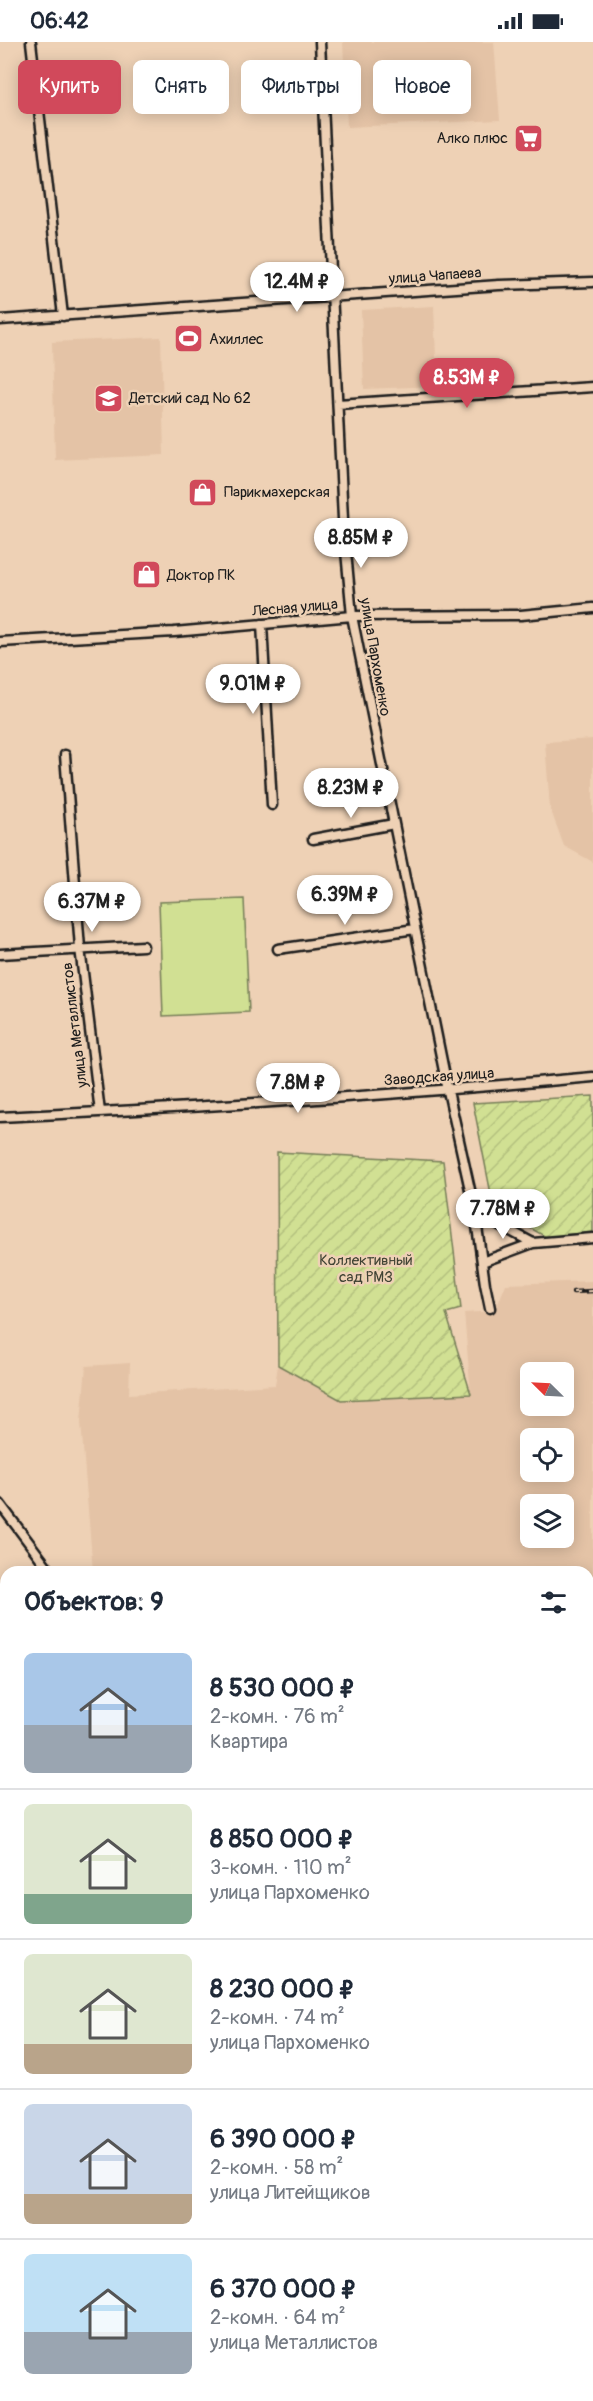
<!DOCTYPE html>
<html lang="ru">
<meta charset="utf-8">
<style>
:root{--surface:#fff;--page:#f2f2f3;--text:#1f2937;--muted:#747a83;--line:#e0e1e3;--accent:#d1495b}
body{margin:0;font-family:Pangolin,sans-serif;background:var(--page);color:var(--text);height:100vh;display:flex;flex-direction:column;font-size:22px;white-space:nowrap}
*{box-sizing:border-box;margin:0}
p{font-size:20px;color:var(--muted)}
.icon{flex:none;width:33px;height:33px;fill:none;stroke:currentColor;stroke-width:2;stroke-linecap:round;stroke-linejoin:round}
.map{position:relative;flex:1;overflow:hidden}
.panel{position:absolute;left:0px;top:1524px;width:594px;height:836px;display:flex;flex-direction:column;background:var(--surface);border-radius:18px 18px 0 0;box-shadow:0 3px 15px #0003}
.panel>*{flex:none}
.hud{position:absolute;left:18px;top:18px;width:558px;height:54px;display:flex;gap:12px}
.needle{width:39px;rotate:294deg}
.fabs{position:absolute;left:520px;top:1320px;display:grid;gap:12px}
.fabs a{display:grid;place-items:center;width:54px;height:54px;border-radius:9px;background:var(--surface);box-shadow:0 3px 15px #0003;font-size:30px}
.price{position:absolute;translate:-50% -51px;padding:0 14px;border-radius:21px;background:#fff;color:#222;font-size:20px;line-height:39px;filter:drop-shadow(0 2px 3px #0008)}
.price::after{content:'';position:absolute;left:50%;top:36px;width:18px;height:14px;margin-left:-9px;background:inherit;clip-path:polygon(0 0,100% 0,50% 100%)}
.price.current{background:var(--accent);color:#fff}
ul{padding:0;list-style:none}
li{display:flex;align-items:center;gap:18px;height:150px;padding:0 24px}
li+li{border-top:2px solid var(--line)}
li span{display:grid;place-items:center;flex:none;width:168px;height:120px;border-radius:9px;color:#555}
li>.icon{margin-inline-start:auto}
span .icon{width:72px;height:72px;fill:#fffc;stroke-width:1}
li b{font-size:26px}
h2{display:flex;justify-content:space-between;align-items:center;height:72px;padding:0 24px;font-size:26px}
.pill{padding:0 21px;border-radius:9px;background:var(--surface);box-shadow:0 3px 15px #0003;font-size:21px;line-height:54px}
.pill.current{background:var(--accent);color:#fff}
.status{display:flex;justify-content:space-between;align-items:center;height:42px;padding:0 30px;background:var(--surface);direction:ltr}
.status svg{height:16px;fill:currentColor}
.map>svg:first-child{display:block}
.built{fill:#e4c3a6;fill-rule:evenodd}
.forest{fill:url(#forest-crowns);stroke:#767e58;stroke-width:1.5}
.garden{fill:url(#garden-furrows);stroke:#767e58;stroke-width:1.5}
.pitch{fill:#d1e093;stroke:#767e58;stroke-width:1.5}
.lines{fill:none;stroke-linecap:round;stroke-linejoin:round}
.minor-casing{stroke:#1c1c1c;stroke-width:13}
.tertiary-casing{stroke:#1c1c1c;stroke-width:15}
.secondary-casing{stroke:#1c1c1c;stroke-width:16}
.minor{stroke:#eed1b5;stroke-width:8}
.tertiary{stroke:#eed1b5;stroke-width:10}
.secondary{stroke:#eed1b5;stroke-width:12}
.rail-casing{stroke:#1c1c1c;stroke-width:4.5}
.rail{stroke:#eed1b5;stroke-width:2;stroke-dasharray:7;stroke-linecap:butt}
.labels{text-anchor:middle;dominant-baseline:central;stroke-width:5;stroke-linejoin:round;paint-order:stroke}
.poi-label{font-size:15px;fill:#1c1c1c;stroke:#eed1b5;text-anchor:start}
.street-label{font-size:15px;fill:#1c1c1c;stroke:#eed1b5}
.park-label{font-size:15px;fill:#404334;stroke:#eed1b5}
</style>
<div class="status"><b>06:42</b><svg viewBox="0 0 49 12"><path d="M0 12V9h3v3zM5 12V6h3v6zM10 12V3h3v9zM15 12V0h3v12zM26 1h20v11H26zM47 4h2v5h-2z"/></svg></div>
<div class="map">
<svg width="593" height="2359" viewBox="0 0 593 2359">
<defs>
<pattern id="forest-crowns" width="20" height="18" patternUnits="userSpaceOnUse" patternTransform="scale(1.5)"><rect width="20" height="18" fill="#d1e093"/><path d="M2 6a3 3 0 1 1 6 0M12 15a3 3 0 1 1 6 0" fill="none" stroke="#b3c07e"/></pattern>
<pattern id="garden-furrows" width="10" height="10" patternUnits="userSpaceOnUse" patternTransform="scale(1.5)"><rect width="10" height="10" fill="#d1e093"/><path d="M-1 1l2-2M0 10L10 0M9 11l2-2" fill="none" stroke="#b3c07e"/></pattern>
</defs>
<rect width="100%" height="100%" fill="#eed1b5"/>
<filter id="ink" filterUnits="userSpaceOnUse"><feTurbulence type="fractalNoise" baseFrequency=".0167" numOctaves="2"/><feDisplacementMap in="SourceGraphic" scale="12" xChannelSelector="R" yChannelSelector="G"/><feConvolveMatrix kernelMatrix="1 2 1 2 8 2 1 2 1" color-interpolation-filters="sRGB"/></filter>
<g filter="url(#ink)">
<!-- built -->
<path class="built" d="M343 0H494L500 78 347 85Z
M434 264 437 344 364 347 361 268Z
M161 295 164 413 55 418 52 300Z
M593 697V820L564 804 550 766 545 700Z
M593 1239V2074H588V1530H93L81 1380 86 1324 130 1321 129 1352 275 1343 278 1323 341 1358 471 1352 464 1271 495 1269 506 1242ZM531 1330H564V1364H531ZM531 1396H564V1430H531ZM531 1462H564V1496H531Z
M0 1685 6 1689V1788L0 1790Z"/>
<!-- forest -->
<path class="forest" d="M0 2225H6V2354H588V2247H593V2359H0Z"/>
<!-- garden -->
<path class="garden" d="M593 1054V1190L546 1195 516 1178 492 1157 473 1061Z
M277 1110 443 1119 461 1267 446 1271 471 1352 341 1358 278 1323Z"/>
<!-- pitch -->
<path class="pitch" d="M244 857 249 970 163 974 159 860Z"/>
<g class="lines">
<defs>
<path id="minor" d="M31 0 63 274
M320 0 343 477 352 574 448 1049 475 1170 485 1242 490 1266
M0 278 499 243 593 240
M338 362 593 345
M262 582 272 763
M0 600 174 590 352 574 521 573 593 566
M65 713 80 906 100 1070
M313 797 394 782
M278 907 415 887
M0 912 143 904
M0 1075C198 1066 396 1053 593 1035
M475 1170 533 1201 593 1196
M482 1220 533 1201
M0 1462 51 1530"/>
<path id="tertiary" d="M0 1798 6 1797"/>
<path id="secondary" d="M0 2206H6
M588 2210H593"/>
</defs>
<!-- minor casing -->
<use href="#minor" class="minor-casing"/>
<!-- tertiary casing -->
<use href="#tertiary" class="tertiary-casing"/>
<!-- secondary casing -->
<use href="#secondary" class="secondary-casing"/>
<!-- minor -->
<use href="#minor" class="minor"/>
<!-- tertiary -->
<use href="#tertiary" class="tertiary"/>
<!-- secondary -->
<use href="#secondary" class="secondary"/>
<defs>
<path id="rail" d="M573 1250 593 1249
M588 1850H593
M588 1872 593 1870
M588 2036H593
M588 2053 593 2054
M0 2124H6
M588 2126H593"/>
</defs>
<!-- rail casing -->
<use href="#rail" class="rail-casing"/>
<!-- rail -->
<use href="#rail" class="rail"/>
</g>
</g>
<!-- icons -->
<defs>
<symbol id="supermarket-square" viewBox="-11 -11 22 22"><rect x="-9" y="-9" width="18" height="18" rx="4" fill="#d1495b" stroke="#eed1b5"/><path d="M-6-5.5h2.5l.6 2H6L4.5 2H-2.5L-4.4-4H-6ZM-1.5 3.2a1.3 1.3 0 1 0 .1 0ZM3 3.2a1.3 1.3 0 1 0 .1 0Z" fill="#fff"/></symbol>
<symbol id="stadium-square" viewBox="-11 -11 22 22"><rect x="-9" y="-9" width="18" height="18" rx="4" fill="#d1495b" stroke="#eed1b5"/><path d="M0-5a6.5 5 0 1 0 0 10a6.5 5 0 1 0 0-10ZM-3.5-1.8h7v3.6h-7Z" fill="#fff"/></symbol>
<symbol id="school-square" viewBox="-11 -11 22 22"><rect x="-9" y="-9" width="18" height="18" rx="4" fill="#d1495b" stroke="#eed1b5"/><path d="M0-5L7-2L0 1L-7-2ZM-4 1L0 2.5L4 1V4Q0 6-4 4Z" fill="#fff"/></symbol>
<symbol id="shop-square" viewBox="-11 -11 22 22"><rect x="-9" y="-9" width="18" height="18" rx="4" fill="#d1495b" stroke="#eed1b5"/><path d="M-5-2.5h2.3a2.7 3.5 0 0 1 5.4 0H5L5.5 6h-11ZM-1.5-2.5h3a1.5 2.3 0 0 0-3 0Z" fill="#fff"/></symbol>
</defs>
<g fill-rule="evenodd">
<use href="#supermarket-square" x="512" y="80" width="33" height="33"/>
<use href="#stadium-square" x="172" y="280" width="33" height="33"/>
<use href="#school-square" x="92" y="340" width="33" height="33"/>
<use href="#shop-square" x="186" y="434" width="33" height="33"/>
<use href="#shop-square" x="130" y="516" width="33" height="33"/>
</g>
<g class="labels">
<!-- poi labels -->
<g class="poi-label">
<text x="508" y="96" text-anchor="end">Алко плюс</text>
<text x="209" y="297">Ахиллес</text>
<text x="129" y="356">Детский сад № 62</text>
<text x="224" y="450">Парикмахерская</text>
<text x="167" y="533">Доктор ПК</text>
</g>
<!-- street labels -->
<g class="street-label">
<text transform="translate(435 234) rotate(-4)">улица Чапаева</text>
<text transform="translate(295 566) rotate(-5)">Лесная улица</text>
<text transform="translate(375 615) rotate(80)">улица Пархоменко</text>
<text transform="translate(75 983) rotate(-97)">улица Металлистов</text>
<text transform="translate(439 1035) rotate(-4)">Заводская улица</text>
</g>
<!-- park labels -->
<g class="park-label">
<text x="366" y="1218">Коллективный<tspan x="366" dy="17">сад РМЗ</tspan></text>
</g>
</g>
</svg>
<div class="fabs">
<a><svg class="needle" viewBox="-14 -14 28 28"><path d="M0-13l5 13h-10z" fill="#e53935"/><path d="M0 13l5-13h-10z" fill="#747a83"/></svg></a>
<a><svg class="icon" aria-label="locate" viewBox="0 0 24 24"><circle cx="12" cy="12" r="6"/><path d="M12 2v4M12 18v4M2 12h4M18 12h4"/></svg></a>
<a><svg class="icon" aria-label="layers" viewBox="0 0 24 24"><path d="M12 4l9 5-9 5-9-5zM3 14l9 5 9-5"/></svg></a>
</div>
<b class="price" style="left:297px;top:271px">12.4M ₽</b>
<b class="price current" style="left:467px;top:367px">8.53M ₽</b>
<b class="price" style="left:361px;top:527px">8.85M ₽</b>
<b class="price" style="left:253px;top:673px">9.01M ₽</b>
<b class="price" style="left:351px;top:777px">8.23M ₽</b>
<b class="price" style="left:345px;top:884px">6.39M ₽</b>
<b class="price" style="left:92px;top:891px">6.37M ₽</b>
<b class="price" style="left:298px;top:1072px">7.8M ₽</b>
<b class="price" style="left:503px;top:1198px">7.78M ₽</b>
<div class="hud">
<a class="pill current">Купить</a>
<a class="pill">Снять</a>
<a class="pill">Фильтры</a>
<a class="pill">Новое</a>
</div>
<section class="panel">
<h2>Объектов: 9<svg class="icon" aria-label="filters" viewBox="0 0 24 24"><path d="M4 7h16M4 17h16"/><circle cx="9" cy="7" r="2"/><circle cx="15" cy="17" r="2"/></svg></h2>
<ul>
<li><span style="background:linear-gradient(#a9c7e8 60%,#9aa5b1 0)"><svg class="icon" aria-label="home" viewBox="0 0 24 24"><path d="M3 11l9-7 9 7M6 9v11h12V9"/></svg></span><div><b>8 530 000 ₽</b><p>2-комн. · 76 m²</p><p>Квартира</p></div></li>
<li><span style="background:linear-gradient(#dfe7d0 75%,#7fa58c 0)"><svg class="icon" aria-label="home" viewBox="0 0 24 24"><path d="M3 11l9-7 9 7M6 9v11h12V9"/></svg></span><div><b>8 850 000 ₽</b><p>3-комн. · 110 m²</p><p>улица Пархоменко</p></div></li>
<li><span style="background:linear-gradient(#dfe7d0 75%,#b9a48a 0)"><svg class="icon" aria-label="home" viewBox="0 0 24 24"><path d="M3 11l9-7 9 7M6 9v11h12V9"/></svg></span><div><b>8 230 000 ₽</b><p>2-комн. · 74 m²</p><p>улица Пархоменко</p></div></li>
<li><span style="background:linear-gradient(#c9d6e8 75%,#b9a48a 0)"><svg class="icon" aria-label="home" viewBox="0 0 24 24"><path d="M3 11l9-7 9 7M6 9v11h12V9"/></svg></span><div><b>6 390 000 ₽</b><p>2-комн. · 58 m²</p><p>улица Литейщиков</p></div></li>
<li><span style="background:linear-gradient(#bfe0f5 65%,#9aa5b1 0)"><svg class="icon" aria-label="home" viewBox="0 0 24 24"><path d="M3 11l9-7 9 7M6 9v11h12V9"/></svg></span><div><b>6 370 000 ₽</b><p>2-комн. · 64 m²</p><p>улица Металлистов</p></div></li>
</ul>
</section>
</div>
